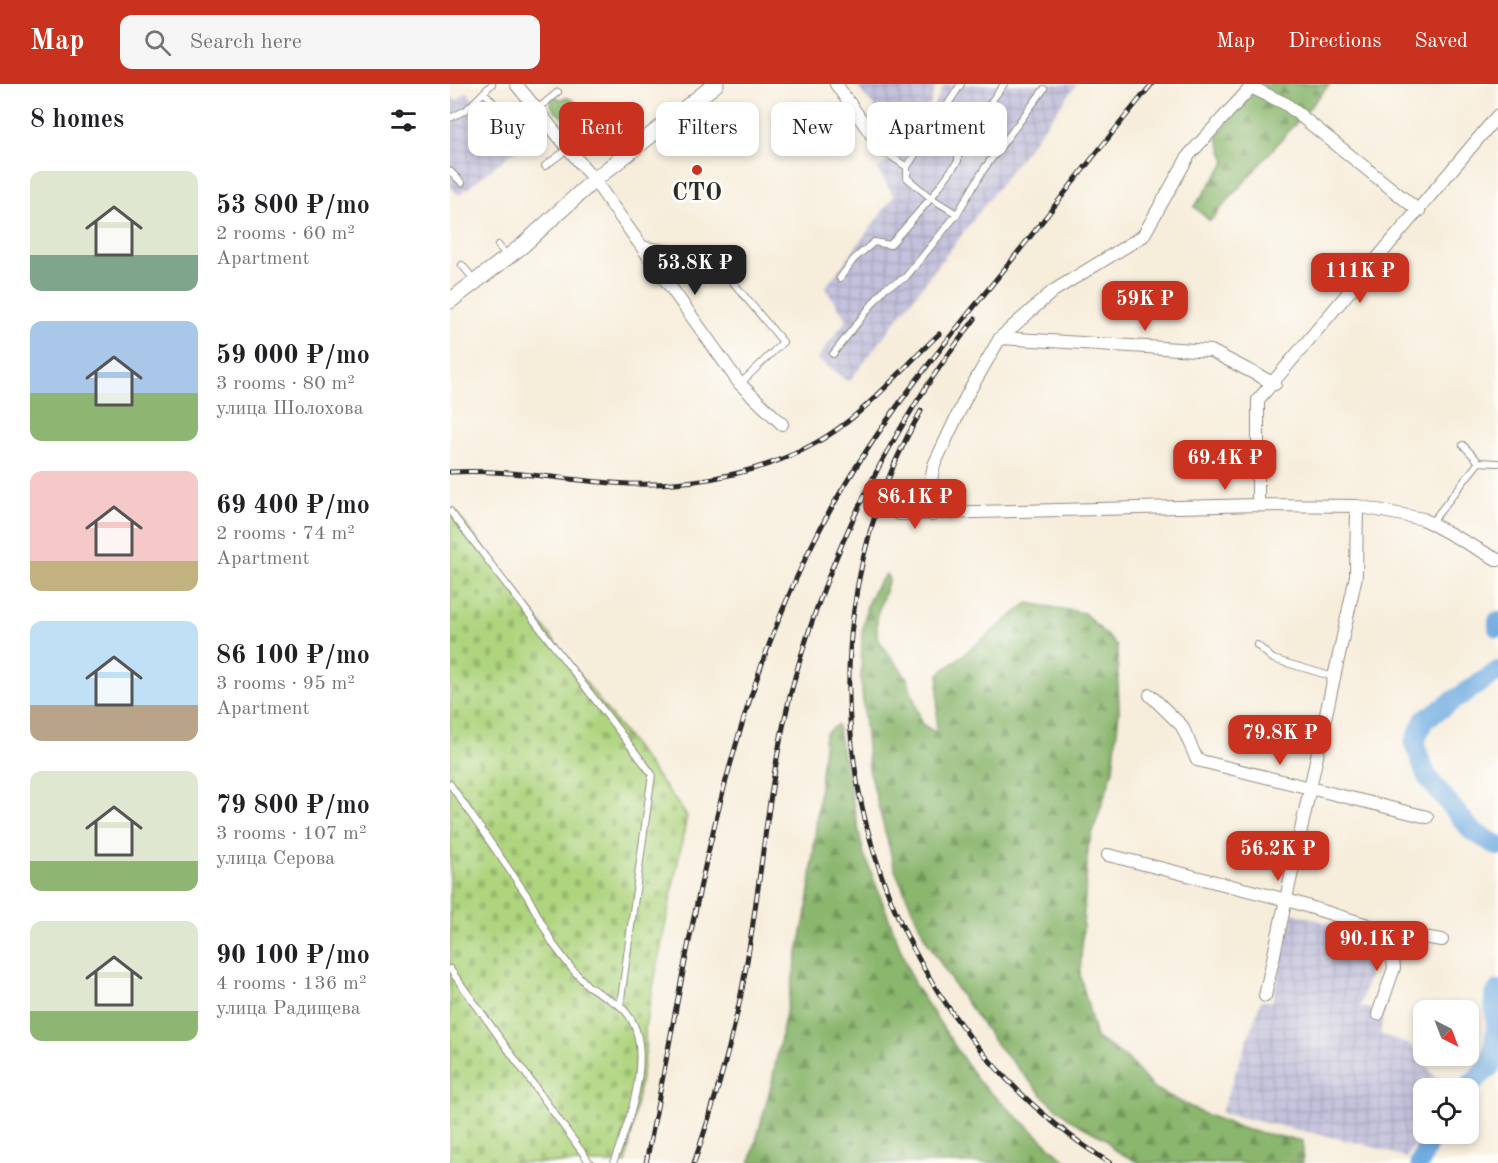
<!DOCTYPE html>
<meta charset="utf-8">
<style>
:root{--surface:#fff;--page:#f6f6f6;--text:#202124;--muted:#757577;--accent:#c8321e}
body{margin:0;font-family:"Old Standard TT",serif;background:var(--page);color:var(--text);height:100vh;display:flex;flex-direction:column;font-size:22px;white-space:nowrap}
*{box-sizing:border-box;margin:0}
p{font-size:20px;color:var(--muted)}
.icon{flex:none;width:33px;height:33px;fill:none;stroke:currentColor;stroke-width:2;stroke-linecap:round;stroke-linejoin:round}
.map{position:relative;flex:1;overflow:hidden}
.side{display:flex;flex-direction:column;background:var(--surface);width:450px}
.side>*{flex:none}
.hud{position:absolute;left:18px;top:18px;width:570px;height:54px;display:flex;gap:12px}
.needle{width:39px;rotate:138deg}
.fabs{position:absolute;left:963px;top:916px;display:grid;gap:12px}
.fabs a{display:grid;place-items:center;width:66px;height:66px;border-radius:12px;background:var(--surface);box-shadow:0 3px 9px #0003;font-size:30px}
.price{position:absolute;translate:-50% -51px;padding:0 14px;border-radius:12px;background:var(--accent);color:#fff;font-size:20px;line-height:39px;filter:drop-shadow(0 2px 3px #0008)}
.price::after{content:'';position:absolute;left:50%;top:36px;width:18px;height:14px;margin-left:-9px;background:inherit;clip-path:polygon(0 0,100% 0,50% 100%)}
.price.current{background:#222;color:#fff}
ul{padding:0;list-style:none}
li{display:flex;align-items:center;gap:18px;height:150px;padding:0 30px}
li span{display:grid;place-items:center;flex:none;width:168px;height:120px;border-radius:12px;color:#555}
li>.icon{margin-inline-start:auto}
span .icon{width:72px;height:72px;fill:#fffc;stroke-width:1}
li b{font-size:26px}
h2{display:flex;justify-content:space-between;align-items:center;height:72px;padding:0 30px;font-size:26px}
.chip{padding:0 21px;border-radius:12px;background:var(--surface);box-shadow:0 3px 9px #0003;font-size:21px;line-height:54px}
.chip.current{background:var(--accent);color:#fff}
header{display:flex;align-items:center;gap:36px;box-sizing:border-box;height:84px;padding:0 30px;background:var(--accent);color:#fff}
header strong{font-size:28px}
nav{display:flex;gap:33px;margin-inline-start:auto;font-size:21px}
.search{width:420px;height:54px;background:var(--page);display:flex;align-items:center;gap:15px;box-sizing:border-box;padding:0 21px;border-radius:12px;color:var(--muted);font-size:22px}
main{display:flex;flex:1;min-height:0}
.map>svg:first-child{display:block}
.industrial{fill:url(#industrial-grid)}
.forest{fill:url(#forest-firs);stroke:#5a704c;stroke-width:1.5}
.cemetery{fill:url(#cemetery-stones);stroke:#6c8054;stroke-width:1.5}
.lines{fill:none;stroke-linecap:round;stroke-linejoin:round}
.river{stroke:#70abe1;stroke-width:20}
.service-casing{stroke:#918c83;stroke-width:8}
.minor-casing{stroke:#918c83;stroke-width:14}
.tertiary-casing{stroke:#918c83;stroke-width:17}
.service{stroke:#fff;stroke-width:6}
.minor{stroke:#fff;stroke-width:12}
.tertiary{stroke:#fff;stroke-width:15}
.rail-casing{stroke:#2b2b2b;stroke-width:5}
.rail{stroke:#fdfcf7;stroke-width:3;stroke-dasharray:9;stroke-linecap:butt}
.poi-dot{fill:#c8321e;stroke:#fdfcf7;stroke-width:2}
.labels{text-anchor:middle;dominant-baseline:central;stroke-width:6;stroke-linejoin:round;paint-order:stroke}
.poi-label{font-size:24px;font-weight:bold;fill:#2b2b2b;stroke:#fdfcf7}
</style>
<header>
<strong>Map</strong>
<div class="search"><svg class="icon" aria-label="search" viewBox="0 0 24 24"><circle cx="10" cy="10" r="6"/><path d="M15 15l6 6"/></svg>Search here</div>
<nav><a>Map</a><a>Directions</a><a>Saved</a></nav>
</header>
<main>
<section class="side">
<h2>8 homes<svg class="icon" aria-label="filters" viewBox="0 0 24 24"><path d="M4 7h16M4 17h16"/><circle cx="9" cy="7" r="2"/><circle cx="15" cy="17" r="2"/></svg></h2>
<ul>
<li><span style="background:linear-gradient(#dfe7d0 70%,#7fa58c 0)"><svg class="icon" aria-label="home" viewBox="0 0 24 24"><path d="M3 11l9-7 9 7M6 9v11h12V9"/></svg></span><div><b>53 800 ₽/mo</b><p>2 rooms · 60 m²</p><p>Apartment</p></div></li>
<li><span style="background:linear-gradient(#a9c7e8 60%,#8fb573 0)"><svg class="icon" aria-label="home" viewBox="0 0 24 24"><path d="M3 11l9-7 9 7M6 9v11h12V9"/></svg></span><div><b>59 000 ₽/mo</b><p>3 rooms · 80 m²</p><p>улица Шолохова</p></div></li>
<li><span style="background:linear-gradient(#f6c9c9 75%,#c2b280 0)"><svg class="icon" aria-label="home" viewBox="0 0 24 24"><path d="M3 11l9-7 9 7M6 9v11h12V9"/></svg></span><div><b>69 400 ₽/mo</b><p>2 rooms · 74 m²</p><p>Apartment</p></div></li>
<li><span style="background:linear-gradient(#bfe0f5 70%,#b9a48a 0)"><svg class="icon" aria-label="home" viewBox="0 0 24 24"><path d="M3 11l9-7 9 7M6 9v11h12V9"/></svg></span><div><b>86 100 ₽/mo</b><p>3 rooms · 95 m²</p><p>Apartment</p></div></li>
<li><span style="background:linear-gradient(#dfe7d0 75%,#8fb573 0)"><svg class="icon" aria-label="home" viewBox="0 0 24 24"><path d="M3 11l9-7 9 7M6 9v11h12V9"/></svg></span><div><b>79 800 ₽/mo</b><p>3 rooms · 107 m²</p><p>улица Серова</p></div></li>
<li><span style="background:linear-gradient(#dfe7d0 75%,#8fb573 0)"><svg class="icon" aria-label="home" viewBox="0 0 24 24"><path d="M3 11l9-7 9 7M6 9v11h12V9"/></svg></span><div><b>90 100 ₽/mo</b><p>4 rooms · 136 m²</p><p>улица Радищева</p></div></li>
</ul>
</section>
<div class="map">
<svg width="1048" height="1079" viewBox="0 0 1048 1079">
<defs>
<pattern id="industrial-grid" width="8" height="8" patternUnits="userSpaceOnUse" patternTransform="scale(1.5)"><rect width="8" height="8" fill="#c3c1db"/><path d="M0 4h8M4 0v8" fill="none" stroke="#a8a6bc"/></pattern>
<pattern id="forest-firs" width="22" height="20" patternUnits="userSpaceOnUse" patternTransform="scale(1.5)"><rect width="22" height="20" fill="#8ab66d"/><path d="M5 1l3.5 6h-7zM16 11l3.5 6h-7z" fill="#71945a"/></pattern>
<pattern id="cemetery-stones" width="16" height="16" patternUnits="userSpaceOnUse" patternTransform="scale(1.5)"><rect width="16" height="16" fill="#aed47e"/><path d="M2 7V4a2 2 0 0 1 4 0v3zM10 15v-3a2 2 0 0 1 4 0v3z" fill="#96b66d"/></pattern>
</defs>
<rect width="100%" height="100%" fill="#fdfcf7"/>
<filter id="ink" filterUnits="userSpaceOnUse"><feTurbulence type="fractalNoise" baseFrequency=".0167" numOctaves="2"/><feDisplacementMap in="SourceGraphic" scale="12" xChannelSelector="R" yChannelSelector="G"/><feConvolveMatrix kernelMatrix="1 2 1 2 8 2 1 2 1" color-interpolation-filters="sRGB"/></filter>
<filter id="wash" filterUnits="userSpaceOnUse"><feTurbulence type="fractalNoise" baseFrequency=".008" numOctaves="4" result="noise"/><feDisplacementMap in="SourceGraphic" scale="24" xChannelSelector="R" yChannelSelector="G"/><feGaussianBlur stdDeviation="1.35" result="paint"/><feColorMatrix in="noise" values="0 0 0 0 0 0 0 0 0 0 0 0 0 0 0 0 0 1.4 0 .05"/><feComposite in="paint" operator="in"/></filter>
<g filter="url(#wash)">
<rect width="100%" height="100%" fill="#f7eddb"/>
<!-- industrial -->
<path class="industrial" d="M405 0H486L473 46 494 0H627L399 298 367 275 397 235 375 204 444 112 427 85 457 62Z
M17 8 67 65 9 111 0 102V11L6 17Z
M843 829 898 845 928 861 910 922 934 929 930 950 962 962 988 997 986 1005H974L973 1042 957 1074 917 1061 771 1029 811 917 822 918Z"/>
<!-- forest -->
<path class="forest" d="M809 0H880L760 137 744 123 776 78 767 52Z
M105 11 109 15 118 14 125 17 119 27 124 33 120 38 104 27 99 15Z
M436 490 439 495 427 531V554L457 594 472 640 486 649 489 590 578 519 634 529 667 562 669 627 663 686 638 763 630 891 646 954 677 974 702 1003 754 1030 797 1046 853 1057V1079H689L663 1065 656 1055 622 1037 595 1014 547 961 508 907 475 854 445 786 419 685 411 597 412 549 417 521 425 504Z
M387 641 413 767 464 900 528 997 618 1079H300L322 998 359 814 375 650Z"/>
<!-- cemetery -->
<path class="cemetery" d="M3 424 237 732 195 943V970L176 1079H0V426Z"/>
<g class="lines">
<!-- river -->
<path class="river" d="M1048 537V544
M1048 587 974 636 964 659 977 693 1022 747 1048 762
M1015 1005 1041 982 1046 945 1044 913 1048 906
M970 1079 982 1050"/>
</g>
</g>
<g filter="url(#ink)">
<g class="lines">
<defs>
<path id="service" d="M42 0 34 8 72 51
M87 25 108 8
M0 34 16 26 34 8
M116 61 137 43
M433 67 457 83
M124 71 145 52
M95 82 119 64
M0 87 12 99
M507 130 481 114 457 94V83L511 0
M190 160 260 171 333 258 290 300
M48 161 57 172
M12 181 25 197
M390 194 404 175 424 158 440 161 481 114 508 77V63L554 0
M383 270 435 204 455 194 507 130 534 85 594 5
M1029 378 1048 379
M0 427 202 690 170 922C210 955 179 1040 163 1079
M981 439 1029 378 1013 361
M807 561 823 575 884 593
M0 700 78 813 103 860 122 885 138 902 170 922
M0 885 140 1079"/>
<path id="minor" d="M66 0 144 96 290 300 332 340
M386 0 433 67
M801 3 836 20 969 127
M550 254 761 267 825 300
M808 421V316L1048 31
M449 430 808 421 907 422 973 435 1048 476
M482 431 478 411 484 381 517 311 550 254 603 207 693 152 739 71 804 0
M700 611 732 642 747 676 977 733
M658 771 837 816 940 848 992 856
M815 912 906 492 907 422
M928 930 944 884 940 848"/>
<path id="tertiary" d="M0 217 72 162 144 96 266 0"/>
</defs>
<!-- service casing -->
<use href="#service" class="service-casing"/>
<!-- minor casing -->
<use href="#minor" class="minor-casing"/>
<!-- tertiary casing -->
<use href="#tertiary" class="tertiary-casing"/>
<!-- service -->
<use href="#service" class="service"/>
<!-- minor -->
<use href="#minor" class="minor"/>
<!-- tertiary -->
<use href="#tertiary" class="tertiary"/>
<defs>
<path id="rail" d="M471 327C324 584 409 922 660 1079
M0 388C56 385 108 395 163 399 242 405 334 388 397 338 430 312 458 279 489 250
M196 1079C238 873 266 658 359 467 410 361 487 268 561 177 608 118 654 58 702 0
M244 1079C266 1015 285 950 296 883 313 786 319 687 345 593 381 464 442 341 525 235"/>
</defs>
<!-- rail casing -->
<use href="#rail" class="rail-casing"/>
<!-- rail -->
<use href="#rail" class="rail"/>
</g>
</g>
<!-- markers -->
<circle class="poi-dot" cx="247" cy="86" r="6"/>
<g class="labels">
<!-- poi labels -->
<g class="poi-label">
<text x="247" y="110">СТО</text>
</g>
</g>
</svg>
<div class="fabs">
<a><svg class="needle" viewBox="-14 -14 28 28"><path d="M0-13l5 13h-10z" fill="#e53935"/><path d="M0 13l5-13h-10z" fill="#757577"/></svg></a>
<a><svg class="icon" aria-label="locate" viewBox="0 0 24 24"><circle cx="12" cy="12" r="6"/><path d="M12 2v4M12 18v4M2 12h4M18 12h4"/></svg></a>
</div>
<b class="price current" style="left:245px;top:212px">53.8K ₽</b>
<b class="price" style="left:910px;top:220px">111K ₽</b>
<b class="price" style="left:695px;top:248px">59K ₽</b>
<b class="price" style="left:775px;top:407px">69.4K ₽</b>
<b class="price" style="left:465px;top:446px">86.1K ₽</b>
<b class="price" style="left:830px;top:682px">79.8K ₽</b>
<b class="price" style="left:828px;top:798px">56.2K ₽</b>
<b class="price" style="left:927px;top:888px">90.1K ₽</b>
<div class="hud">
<a class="chip">Buy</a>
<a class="chip current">Rent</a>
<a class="chip">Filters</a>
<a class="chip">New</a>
<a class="chip">Apartment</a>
</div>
</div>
</main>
